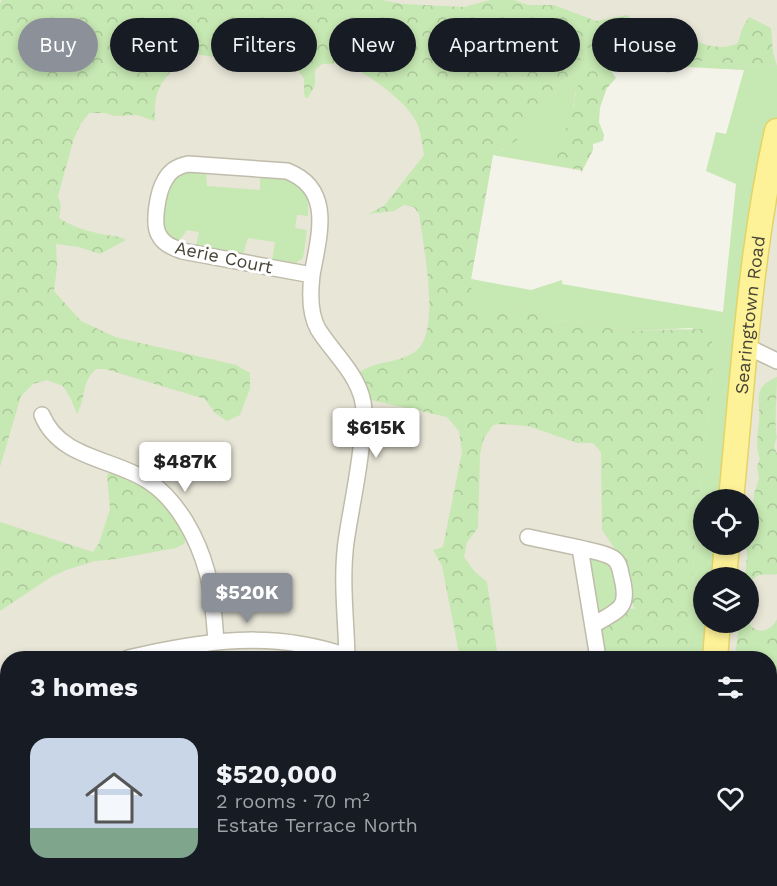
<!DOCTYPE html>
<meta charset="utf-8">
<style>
:root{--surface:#171b24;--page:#20242c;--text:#f1f3f6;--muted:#9ea1a6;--line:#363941;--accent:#8c9099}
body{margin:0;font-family:"Work Sans",sans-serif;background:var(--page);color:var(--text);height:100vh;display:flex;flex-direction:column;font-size:22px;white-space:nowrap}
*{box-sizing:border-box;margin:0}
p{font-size:20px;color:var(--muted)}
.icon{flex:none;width:33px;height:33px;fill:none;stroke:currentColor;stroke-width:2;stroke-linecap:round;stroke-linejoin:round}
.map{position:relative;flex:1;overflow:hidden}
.panel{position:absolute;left:0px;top:651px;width:777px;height:236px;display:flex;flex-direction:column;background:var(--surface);border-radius:24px 24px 0 0;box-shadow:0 3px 9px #0003}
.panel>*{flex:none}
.hud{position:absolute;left:18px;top:18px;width:741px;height:54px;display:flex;gap:12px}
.buttons{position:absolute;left:693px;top:489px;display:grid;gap:12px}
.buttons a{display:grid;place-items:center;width:66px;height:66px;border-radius:50%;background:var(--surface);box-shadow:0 3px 9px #0003;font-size:30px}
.price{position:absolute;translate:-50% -51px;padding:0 14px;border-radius:6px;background:#fff;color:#222;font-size:20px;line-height:39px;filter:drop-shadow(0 2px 3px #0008)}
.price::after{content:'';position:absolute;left:50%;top:36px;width:18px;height:14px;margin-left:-9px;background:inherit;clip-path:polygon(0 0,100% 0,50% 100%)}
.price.current{background:var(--accent);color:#fff}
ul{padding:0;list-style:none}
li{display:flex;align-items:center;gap:18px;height:150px;padding:0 30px}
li+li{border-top:2px solid var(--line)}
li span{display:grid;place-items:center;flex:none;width:168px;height:120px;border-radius:18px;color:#555}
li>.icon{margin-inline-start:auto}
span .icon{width:72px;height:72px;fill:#fffc;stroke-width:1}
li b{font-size:26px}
h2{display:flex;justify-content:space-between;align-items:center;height:72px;padding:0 30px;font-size:26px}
.tag{padding:0 21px;border-radius:27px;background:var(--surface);box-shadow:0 3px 9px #0003;font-size:21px;line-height:54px}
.tag.current{background:var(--accent);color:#fff}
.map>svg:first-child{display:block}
.residential{fill:#e8e6d7;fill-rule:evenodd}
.grass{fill:#c6e8b2}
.forest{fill:url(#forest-crowns)}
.park{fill:url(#park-dots)}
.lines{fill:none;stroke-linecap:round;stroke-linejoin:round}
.street-casing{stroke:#c0bcab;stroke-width:18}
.primary-casing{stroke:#e4d367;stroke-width:27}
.street{stroke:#fff;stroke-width:15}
.primary{stroke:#fef298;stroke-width:24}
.labels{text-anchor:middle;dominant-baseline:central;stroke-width:6;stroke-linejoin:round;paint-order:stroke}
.street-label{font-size:18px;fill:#484437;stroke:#fff}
</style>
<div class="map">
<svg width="777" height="886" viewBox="0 0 777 886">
<defs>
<pattern id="forest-crowns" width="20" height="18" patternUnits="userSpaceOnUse" patternTransform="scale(1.5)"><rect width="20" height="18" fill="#c6e8b2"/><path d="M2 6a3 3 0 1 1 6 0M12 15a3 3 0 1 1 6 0" fill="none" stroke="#acc89a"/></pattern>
<pattern id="park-dots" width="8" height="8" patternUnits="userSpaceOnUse" patternTransform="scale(1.5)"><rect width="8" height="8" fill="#c6e8b2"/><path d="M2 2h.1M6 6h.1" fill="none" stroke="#acc89a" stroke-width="1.8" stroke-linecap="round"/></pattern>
</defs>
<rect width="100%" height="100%" fill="#f4f3e9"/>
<!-- residential -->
<path class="residential" d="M0 0H777V67L767 71 613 63 582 171 493 155 471 279 745 345 777 131V796H770V658H8V879H708V886H0ZM704 500H748V544H704ZM704 578H748V622H704Z"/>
<!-- grass -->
<path class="grass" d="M588 48 710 62 777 66V131L731 499 704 500V544L727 545 724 577 704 578V622L718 623 715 658H688L695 537 714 357 692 328 628 331 569 320 551 322C542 316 532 309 521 308 512 307 507 309 499 312 490 315 474 307 471 298 469 292 471 285 471 279L531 290 562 280V284L723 312 736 184 706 171 716 132 726 134 744 70 688 67 612 58 575 92C574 103 572 114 569 125 564 139 554 152 557 166L493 155 504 149 527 127 535 112 557 90 576 67Z
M192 170 206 171 207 186 260 190V175C290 179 311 179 308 216L297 215 295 228 307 230 303 258 296 263 272 260 275 242 248 238 243 255 196 246 199 232 187 230 178 242C172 239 166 236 164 229 159 215 164 189 175 178 179 173 186 172 192 170Z
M584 553 612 561 622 599 594 621Z
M708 879H757L758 885 708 886Z"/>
<!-- forest -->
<path class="forest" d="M2 0H381L403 4 464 7 490 0H514L528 5H554L596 21 627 15 632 19 639 31C651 40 676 41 683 26 690 45 721 52 738 43L742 29 749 17 771 28 773 53 777 66 710 62 588 48 576 67 557 90 535 112 527 127 516 141 493 155 471 279 472 300C490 320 500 306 520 308 532 309 542 315 551 322L569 320 628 331 701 329C713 335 713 345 714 357L695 537 688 658H602L600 631 602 628 627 608 635 609 630 598 626 565 602 530 601 452 593 443H577L528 426 500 424 493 425 484 438 480 454 478 528 467 542 464 557 474 571 487 582 498 658H460L442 566 433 550 443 547 462 452 459 431 447 417 362 398 352 376C358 373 363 370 369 367 384 361 404 361 417 350 441 330 423 243 419 214L414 207 404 205 394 211 368 214 384 206 424 155C422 144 421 133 417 123 410 104 361 67 341 64 335 63 328 64 322 64L315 70V85L308 98 305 97C301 85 310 80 296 70L195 54C181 57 182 58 173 69 157 87 154 96 155 121L137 115 114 116 105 113H89L80 125 74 138 58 196 61 206 59 218C72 227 90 232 106 235 114 236 119 236 126 240L100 254 79 247 56 244 57 267 54 291 81 321 115 337 236 365 250 373V388L240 415 227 421 215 413 205 399 105 369H96C80 384 87 396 77 414L71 399 63 386 47 380 33 384 21 396 0 467V4Z
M613 58 688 67 668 73 653 69 615 67 612 72 616 78 607 88 600 107 599 122 604 135 603 141 593 144V150L581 173V170L557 166C554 152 558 136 568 126 565 118 568 112 574 106 575 79 588 66 613 58Z
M777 377C777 389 774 431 777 437L774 446 777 454V574C771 576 763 573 757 576 745 582 753 607 749 619L748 578 745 577 747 556 746 545 748 544 749 519 753 513 754 494 759 478 757 466 760 459C755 445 758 436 759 421 761 400 751 388 777 377Z
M111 471 159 489 187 536 184 544 176 548 116 559 95 561 66 570 51 577 0 611V522L93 552 99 543 110 509 107 475Z
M777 619V783L770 782V658H735L739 623 748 622C757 636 771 632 777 619Z
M777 791V886H757V879H770V794Z
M632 879H708V886H633Z"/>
<!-- park -->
<path class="park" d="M777 838V886H766L767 879H770V868Z
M502 879H632L633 886H501Z"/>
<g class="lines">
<defs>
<path id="street" d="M188 164 287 171C334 189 319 235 312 275L182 251C173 247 164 245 159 235 152 224 158 191 165 180 170 170 178 166 188 164Z
M312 275C310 292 309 313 318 329 334 355 363 378 364 411 365 420 363 430 362 439 359 473 351 508 346 542 341 580 346 618 347 656
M746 346 777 361
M42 415C60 459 113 458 148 481 178 500 198 539 207 572 213 594 214 618 216 641
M528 537 580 548 598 658
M580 548C590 551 604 552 613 558 619 562 620 568 621 574 630 608 621 609 593 625
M128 658C206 641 270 629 347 656L348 658
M0 722 8 716
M770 796H777
M0 840 8 843
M138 886 139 879
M390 886 391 879"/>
<g id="primary">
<path id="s1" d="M731 500C743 376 750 252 777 131"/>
<path d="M724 578 727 544"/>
<path d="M715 658 718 622"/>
<path d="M708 879V886"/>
</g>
</defs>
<!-- street casing -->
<use href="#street" class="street-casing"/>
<!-- primary casing -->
<use href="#primary" class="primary-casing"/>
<!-- street -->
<use href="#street" class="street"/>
<!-- primary -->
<use href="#primary" class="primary"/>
</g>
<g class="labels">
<!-- street labels -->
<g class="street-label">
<text transform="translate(224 257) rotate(12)">Aerie Court</text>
<text stroke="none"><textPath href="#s1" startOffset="186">Searingtown Road</textPath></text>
</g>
</g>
</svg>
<div class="buttons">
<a><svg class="icon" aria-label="locate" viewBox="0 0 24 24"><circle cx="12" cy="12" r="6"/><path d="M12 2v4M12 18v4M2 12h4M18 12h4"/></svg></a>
<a><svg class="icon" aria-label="layers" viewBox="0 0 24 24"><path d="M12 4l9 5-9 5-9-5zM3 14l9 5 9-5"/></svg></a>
</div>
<b class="price" style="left:376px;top:459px">$615K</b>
<b class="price" style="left:185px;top:493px">$487K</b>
<b class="price current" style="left:247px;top:624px">$520K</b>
<div class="hud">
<a class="tag current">Buy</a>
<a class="tag">Rent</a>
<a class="tag">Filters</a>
<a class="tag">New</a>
<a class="tag">Apartment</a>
<a class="tag">House</a>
</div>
<section class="panel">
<h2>3 homes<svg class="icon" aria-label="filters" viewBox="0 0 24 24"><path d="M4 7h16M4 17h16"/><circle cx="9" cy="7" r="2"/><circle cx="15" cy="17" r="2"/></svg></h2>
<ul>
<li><span style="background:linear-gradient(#c9d6e8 75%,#7fa58c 0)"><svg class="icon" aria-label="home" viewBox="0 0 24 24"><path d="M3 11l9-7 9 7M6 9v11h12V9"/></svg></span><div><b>$520,000</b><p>2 rooms · 70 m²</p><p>Estate Terrace North</p></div><svg class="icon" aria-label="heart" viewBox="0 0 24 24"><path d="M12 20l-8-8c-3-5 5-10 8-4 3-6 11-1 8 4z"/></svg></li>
</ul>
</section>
</div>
